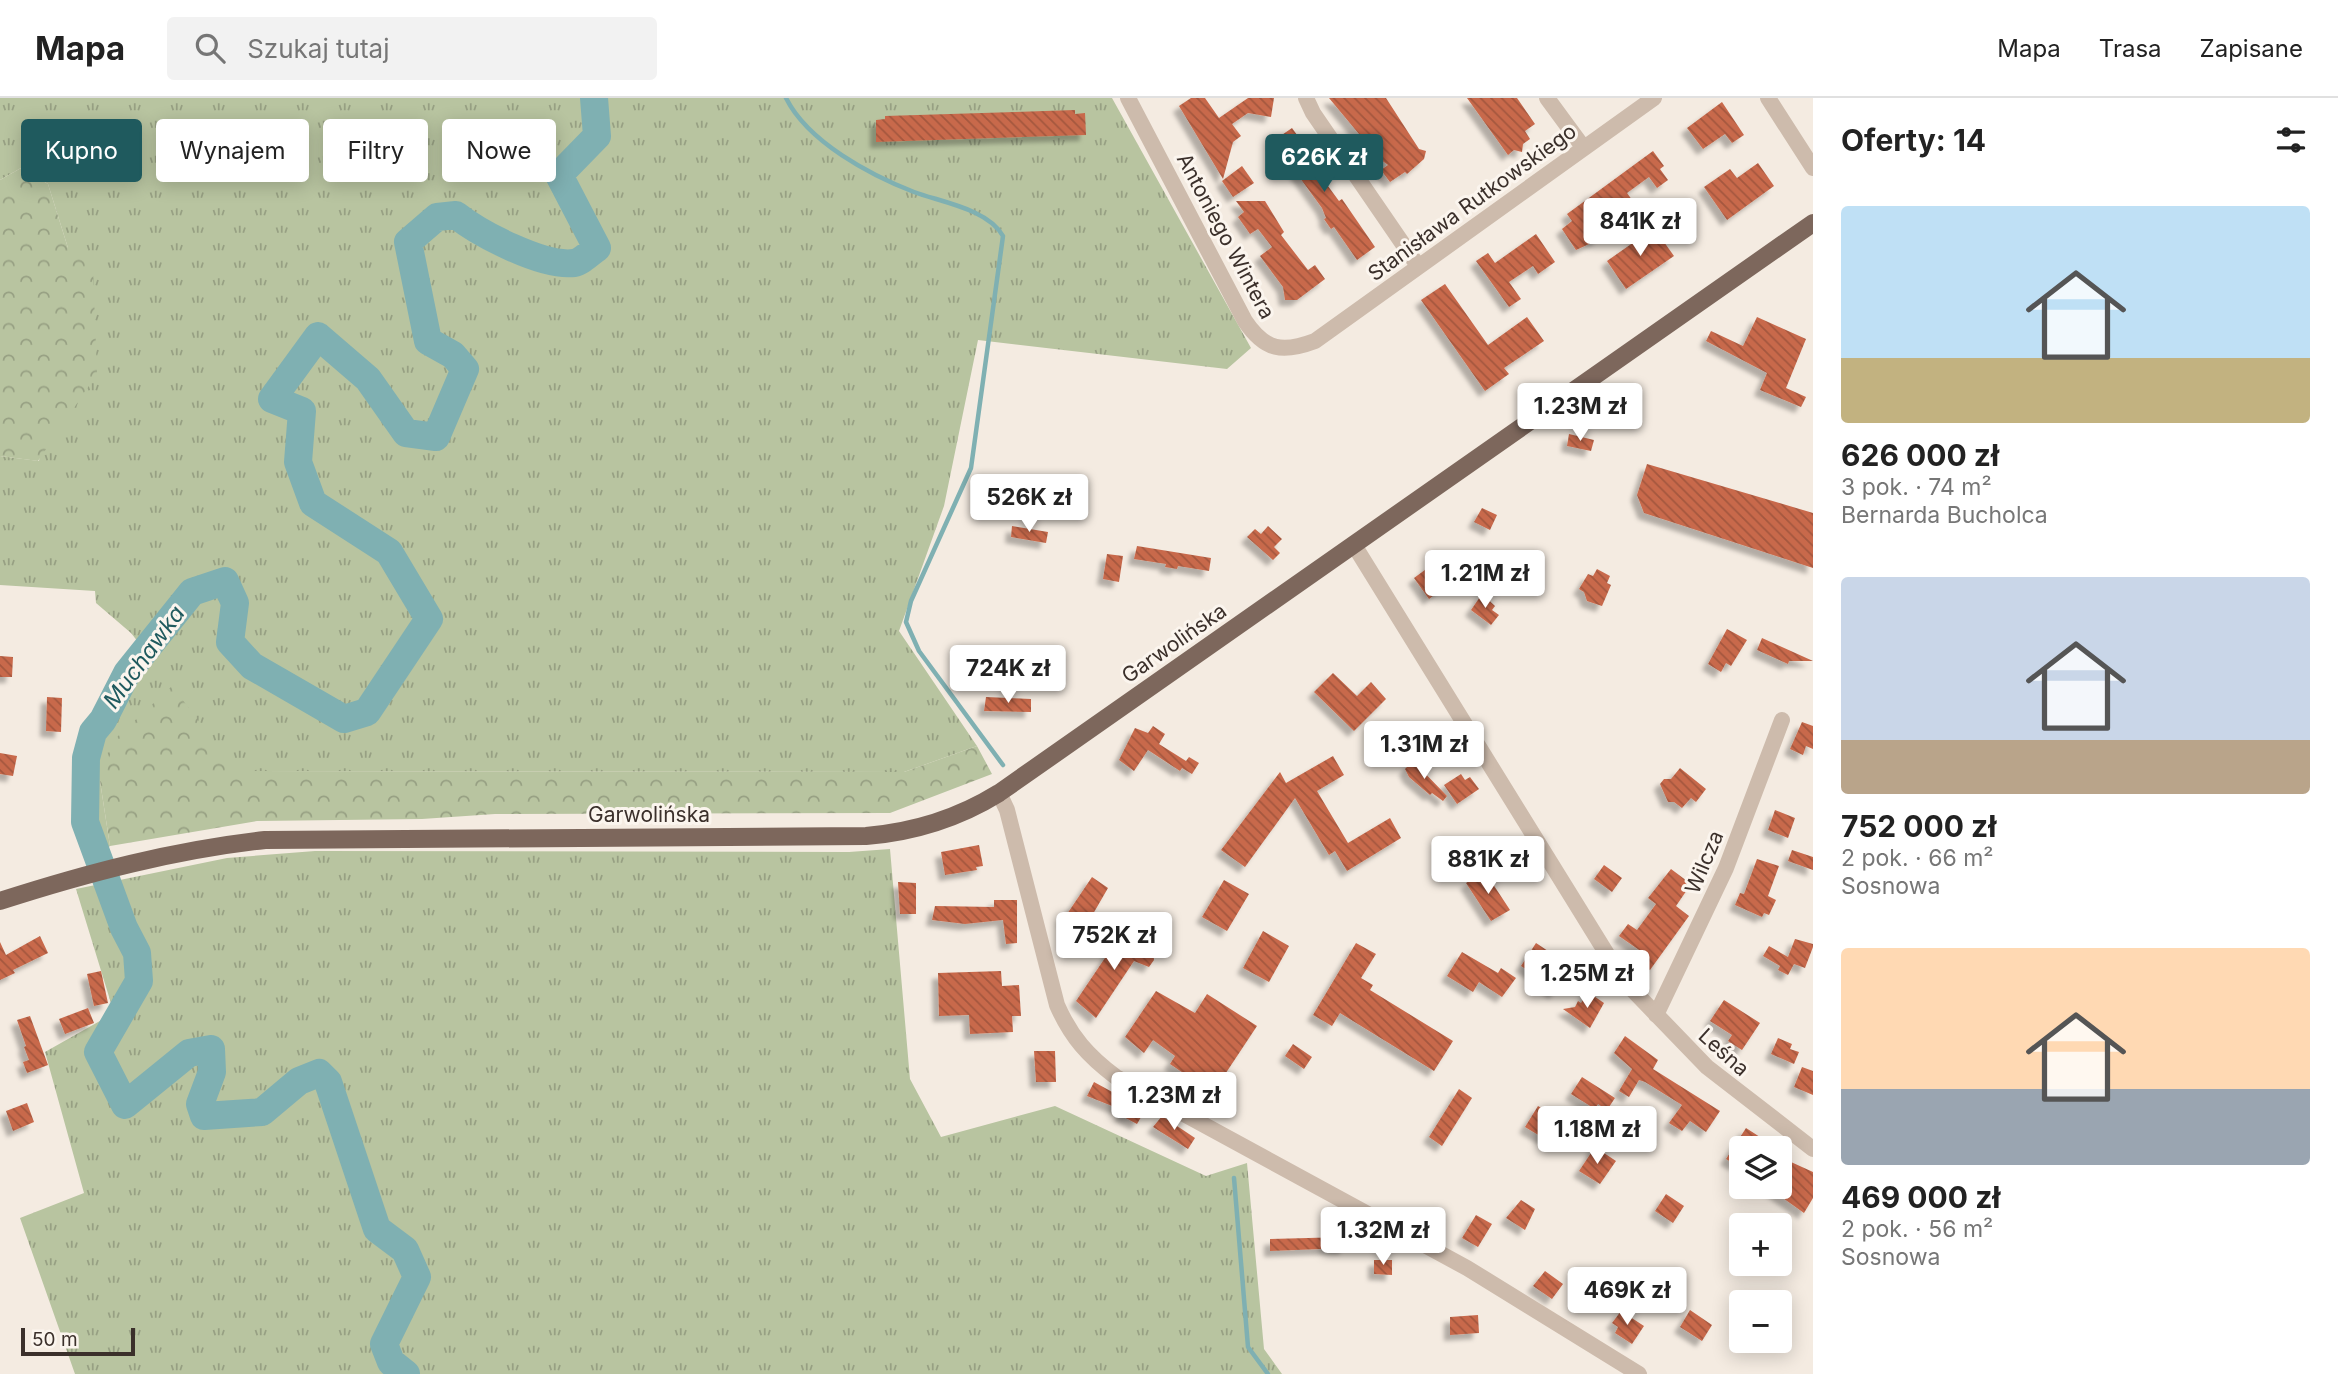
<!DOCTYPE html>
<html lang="pl">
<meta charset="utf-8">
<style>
:root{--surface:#fff;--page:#f2f2f2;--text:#222;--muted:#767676;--line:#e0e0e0;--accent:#1f5a5e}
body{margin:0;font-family:Inter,sans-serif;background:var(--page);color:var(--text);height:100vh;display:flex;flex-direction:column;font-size:26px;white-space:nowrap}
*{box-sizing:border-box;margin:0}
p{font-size:23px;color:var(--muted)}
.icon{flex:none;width:38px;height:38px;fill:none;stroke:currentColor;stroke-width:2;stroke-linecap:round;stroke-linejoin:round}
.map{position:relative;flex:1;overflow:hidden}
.sheet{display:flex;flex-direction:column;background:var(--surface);width:525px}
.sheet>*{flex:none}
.hud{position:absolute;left:21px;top:21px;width:665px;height:63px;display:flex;gap:14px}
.tools{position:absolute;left:1729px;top:1038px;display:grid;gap:14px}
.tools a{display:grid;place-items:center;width:63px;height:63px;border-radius:7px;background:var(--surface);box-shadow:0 4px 18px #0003;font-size:35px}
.scale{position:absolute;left:21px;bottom:18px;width:114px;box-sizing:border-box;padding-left:7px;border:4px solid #3b302b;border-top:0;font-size:19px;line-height:24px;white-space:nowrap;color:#3b302b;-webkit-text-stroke:5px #fbf5ee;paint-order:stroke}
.price{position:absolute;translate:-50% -60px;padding:0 16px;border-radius:7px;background:#fff;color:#222;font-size:23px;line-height:46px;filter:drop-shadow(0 2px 4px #0008)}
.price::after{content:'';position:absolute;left:50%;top:42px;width:21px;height:16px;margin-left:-10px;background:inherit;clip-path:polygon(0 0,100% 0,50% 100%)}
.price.current{background:var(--accent);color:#fff}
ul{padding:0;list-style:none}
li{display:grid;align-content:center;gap:14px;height:371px;padding:0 28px}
li span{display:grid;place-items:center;height:217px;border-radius:7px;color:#555}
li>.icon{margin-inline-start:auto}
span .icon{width:126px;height:126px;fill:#fffc;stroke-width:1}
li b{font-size:30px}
h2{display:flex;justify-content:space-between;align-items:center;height:84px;padding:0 28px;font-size:30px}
.pill{padding:0 24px;border-radius:7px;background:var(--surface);box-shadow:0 4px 18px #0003;font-size:24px;line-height:63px}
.pill.current{background:var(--accent);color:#fff}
header{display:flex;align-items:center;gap:42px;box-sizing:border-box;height:98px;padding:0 35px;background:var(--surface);border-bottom:2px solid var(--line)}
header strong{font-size:33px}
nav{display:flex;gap:38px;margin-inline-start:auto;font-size:24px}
.search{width:490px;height:63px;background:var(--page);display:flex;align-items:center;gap:18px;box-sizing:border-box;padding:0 24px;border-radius:7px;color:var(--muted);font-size:26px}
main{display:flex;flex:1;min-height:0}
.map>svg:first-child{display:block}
.grass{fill:url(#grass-tufts)}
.forest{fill:url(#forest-crowns)}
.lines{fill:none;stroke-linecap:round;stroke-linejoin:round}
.stream{stroke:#7fb0b2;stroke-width:4.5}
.river{stroke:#7fb0b2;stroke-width:28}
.building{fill:url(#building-back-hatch);filter:url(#shadow)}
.minor{stroke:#cdbbac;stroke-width:16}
.major{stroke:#7d675c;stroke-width:18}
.labels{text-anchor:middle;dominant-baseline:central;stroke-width:6;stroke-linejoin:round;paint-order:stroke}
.street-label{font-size:21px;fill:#3b302b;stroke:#fbf5ee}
.water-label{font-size:23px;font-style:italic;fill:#1f5a5e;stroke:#fbf5ee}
</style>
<header>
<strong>Mapa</strong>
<div class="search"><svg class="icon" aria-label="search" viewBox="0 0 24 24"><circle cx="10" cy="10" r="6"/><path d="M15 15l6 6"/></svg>Szukaj tutaj</div>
<nav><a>Mapa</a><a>Trasa</a><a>Zapisane</a></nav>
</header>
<main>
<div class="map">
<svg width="1813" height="1276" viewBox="0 0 1813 1276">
<defs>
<pattern id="grass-tufts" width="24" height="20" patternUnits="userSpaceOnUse" patternTransform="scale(1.75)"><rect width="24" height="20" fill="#b8c4a0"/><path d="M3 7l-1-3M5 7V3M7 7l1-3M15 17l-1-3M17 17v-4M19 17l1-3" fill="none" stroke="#97a083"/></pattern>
<pattern id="forest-crowns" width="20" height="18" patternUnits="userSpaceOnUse" patternTransform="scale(1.75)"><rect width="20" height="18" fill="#b8c4a0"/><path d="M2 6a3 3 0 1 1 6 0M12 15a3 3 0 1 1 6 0" fill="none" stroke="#97a083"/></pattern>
<pattern id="building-back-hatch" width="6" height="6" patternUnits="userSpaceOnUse" patternTransform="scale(1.75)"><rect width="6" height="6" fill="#c8694b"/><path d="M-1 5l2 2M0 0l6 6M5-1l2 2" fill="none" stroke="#a4573f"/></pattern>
<filter id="shadow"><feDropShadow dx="-6" dy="6" stdDeviation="2" flood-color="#0004"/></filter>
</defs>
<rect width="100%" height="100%" fill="#f4ebe1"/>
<!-- grass -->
<path class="grass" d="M0 0H1112L1251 250 1227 271 978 242 944 408 899 533 977 648 904 674 237 673 100 683 110 748 103 754C99 737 93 719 92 701 88 649 119 598 149 558L131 535 96 505 95 493 0 487V358L39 363 68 150 48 86 21 70 0 82Z
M890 751 910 981 941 1039 1055 1008 1206 1078 1247 1065 1264 1251 1282 1276H75L20 1120 84 1095 45 954 114 915 76 791 227 760 315 753 849 754Z"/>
<!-- forest -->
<path class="forest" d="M21 70 48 86 68 150 93 171 97 276 38 363 0 358V82Z
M172 588 237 673 904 674 977 648 992 676 890 715 495 716 422 721 257 723 110 748 100 683 117 639Z"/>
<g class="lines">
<!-- stream -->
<path class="stream" d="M786 0C808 44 870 77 914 94 941 104 988 111 1003 138L971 370 911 503 906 524 919 553 1003 667
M1234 1080 1248 1249 1268 1276"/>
<!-- river -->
<path class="river" d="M406 1276 391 1264 384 1246 417 1179 405 1152 377 1131 328 984 319 975 299 983 262 1014 204 1018 200 1006 212 974 211 951 189 955 125 1007 98 954 139 883 137 855 124 830 85 724 86 660 93 634 103 622 127 575 192 494 225 483 235 505 230 544 252 568 344 621 367 614 429 521 389 454 313 405 298 364 302 313 272 301 318 238 368 281 406 335 436 339 465 271 453 257 428 243 408 144 437 119 456 117C480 136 543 169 574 165 581 164 590 155 597 150L559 77 597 38 594 0"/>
</g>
<!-- building -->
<path class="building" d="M1191 0H1205L1219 20 1248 0H1274L1271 19 1248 15 1232 26 1241 38 1233 44 1223 81 1179 8Z
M1329 0H1386L1419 51 1426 53 1424 61 1407 76 1405 74 1390 84 1381 72 1388 67 1366 51 1357 38 1359 36Z
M1467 0H1517L1535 26 1525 33 1530 41 1523 46 1522 54 1514 52 1508 57Z
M1722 4 1744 37 1732 45 1725 36 1703 51 1687 30Z
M1075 12V16L1085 15 1086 37 876 44V22L885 21V18Z
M1292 30 1329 81 1325 84 1339 103 1342 101 1375 149 1357 162 1334 129 1331 131 1324 121 1326 120 1322 110 1273 43Z
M1653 53 1664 68 1660 71 1668 82 1657 90 1649 79 1627 95 1635 106 1595 134 1600 141 1576 152 1562 131 1572 123 1567 116Z
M1758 65 1774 88 1727 122 1704 89 1730 71 1737 80Z
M1242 68 1254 85 1233 99 1222 83Z
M1236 103H1265L1284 134 1281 137 1308 172 1315 167 1325 181 1297 202H1285L1283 189 1260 158 1272 149 1258 131 1250 136 1238 119 1244 114Z
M1654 130 1674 158 1626 191 1607 163Z
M1536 136 1555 164 1538 176 1533 168 1509 184 1521 201 1509 209 1476 163 1488 155 1495 165Z
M1445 186 1488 247 1527 219 1544 243 1504 270 1509 276 1485 293 1421 202Z
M1757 219 1806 241 1786 290 1806 299 1801 309 1760 292 1767 275 1706 243 1711 233 1743 248Z
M1627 285 1634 294 1629 299 1634 305 1617 319 1605 302Z
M1569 336 1594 342 1591 353 1567 348Z
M1647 366 1813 415V470L1644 415 1637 397Z
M1482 410 1497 417 1490 432 1474 424Z
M1012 428 1048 434 1046 445 1011 439Z
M1268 428 1282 441 1274 449 1280 455 1273 462 1247 439 1255 431 1261 436Z
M1137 448 1211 460 1209 473 1178 468 1177 471 1165 469 1166 466 1134 461Z
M1474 454 1484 467 1468 480 1458 467Z
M1107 456 1123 458 1119 484 1103 481Z
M1433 466 1445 482 1439 487 1442 491 1429 501 1414 480Z
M1597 471 1610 478 1607 485 1611 487 1602 508 1587 503 1584 494 1579 491 1588 476 1593 478Z
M1482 496 1495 508 1492 512 1499 517 1491 527 1471 512Z
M1727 531 1747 542 1731 568 1726 565 1721 574 1708 566Z
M1762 540 1813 563H1789L1788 566 1757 552Z
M0 558 13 559 12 579H0Z
M1333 575 1357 598 1371 584 1386 601 1354 633 1314 594Z
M47 599 62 600 61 634 46 633Z
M986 599 1031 601V614L984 613Z
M1802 624 1813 628V651L1806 648 1803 657 1790 651Z
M1153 628 1165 636 1159 646 1186 663 1189 659 1199 665 1192 676 1182 670 1180 673 1148 652 1134 673 1119 662 1135 630 1148 635Z
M0 655 17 658 13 678 0 676Z
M1333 658 1344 677 1317 693 1348 745 1390 720 1401 740 1347 773 1335 753 1329 757 1295 700 1245 769 1221 752 1280 674 1286 685Z
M1413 663 1447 698 1443 703 1432 695 1430 697 1409 679 1405 671Z
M1680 670 1706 691 1696 704 1691 700 1682 710 1674 704H1668L1660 686 1664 681H1671Z
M1461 676 1465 682 1470 679 1479 691 1457 706 1444 687Z
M1775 712 1795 720 1788 740 1768 732Z
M979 747 983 768 976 769 977 772 945 777 941 754Z
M1792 752 1813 759V772L1788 763Z
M1757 761 1779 768 1768 798 1776 802 1769 817 1764 815 1762 819 1735 807 1740 795 1744 796Z
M1604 767 1622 780 1612 794 1594 781Z
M1671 771 1691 786 1676 808 1689 818 1650 872 1636 863 1642 854 1619 838 1628 826 1637 832 1656 806 1648 800Z
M1485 774 1510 812 1491 823 1466 785Z
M1092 779 1108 790 1082 835 1063 822Z
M1224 782 1249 796 1227 833 1202 819Z
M898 784 916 785V816H900Z
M994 802H1017V845L1006 846 1003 822 965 826 932 822 935 808 994 809Z
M1263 833 1289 848 1269 884 1243 870Z
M1132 835 1152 849 1154 862 1149 869 1134 863 1096 920 1076 903 1107 857 1121 840 1125 844Z
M40 838 48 855 13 872 15 875 0 882V844L6 857Z
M1795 841 1813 846V849L1805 870 1794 866 1788 877 1778 872 1780 868 1763 858 1769 848 1788 859Z
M1356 845 1376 856 1361 880 1373 887 1370 892 1453 943 1434 973 1340 915 1332 928 1313 917Z
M1536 845 1572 869 1555 895 1545 888 1547 885 1521 868Z
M1462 854 1498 875 1501 870 1516 880 1502 899 1479 884 1473 894 1447 878Z
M101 873 108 905 94 908 87 876Z
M1001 873 1002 888 1019 887 1021 918H1012L1013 934 970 936 969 917 939 918 938 875Z
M1156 893 1195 915 1207 896 1257 928 1206 1005 1192 995 1198 985 1170 966 1175 958 1153 942 1144 955 1125 939Z
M1588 894 1604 905 1590 930 1563 911 1575 909 1578 903 1581 905Z
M1724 902 1760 925 1742 952 1728 943 1732 937 1710 923Z
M88 910 94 925 65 936 59 921Z
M30 918 48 967 27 975 23 964 29 962 24 949 26 948 17 922Z
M1625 938 1658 962 1653 971 1720 1013 1706 1034 1690 1023 1682 1033 1669 1025 1682 1007 1645 984 1639 982 1629 999 1619 993 1632 971 1614 955Z
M1778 940 1792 946 1790 951 1799 954 1794 966 1771 956Z
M1293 946 1312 959 1304 971 1285 958Z
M1034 953H1055L1056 984H1036Z
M1802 969 1813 973V997L1794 989Z
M1582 979 1615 1000 1607 1012 1598 1006 1595 1011 1571 996Z
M1094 984 1127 1002 1122 1012 1087 998Z
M1459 991 1472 1000 1442 1048 1429 1039Z
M27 1005 34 1024 13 1033 6 1013Z
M1127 1005 1144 1014 1137 1026 1120 1017Z
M1538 1008 1558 1020 1545 1041 1525 1029Z
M1162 1018 1195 1040 1188 1051 1153 1029Z
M1746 1030 1777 1050H1741V1060L1736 1067 1726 1061Z
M1595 1049 1616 1063 1600 1086 1579 1073Z
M1780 1059 1813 1074V1100L1804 1115 1766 1088H1780Z
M1666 1096 1684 1108 1673 1125 1655 1113Z
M1521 1102 1535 1111 1525 1132 1506 1120Z
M1476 1117 1492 1126 1478 1149 1462 1140Z
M1346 1139V1150L1270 1153V1141Z
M1374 1162H1392V1177L1374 1176Z
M1545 1173 1563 1186 1552 1201 1533 1188Z
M1690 1212 1712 1227 1702 1243 1680 1229Z
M1621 1213 1644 1228 1632 1246 1615 1235 1618 1229 1612 1225Z
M1478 1217 1479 1235 1450 1237V1219Z"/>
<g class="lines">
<!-- minor -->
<path class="minor" d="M1128 0 1245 223C1265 253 1283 255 1315 243L1654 0
M1306 0 1313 15 1418 168
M1547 0 1583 49
M1768 0 1813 70
M1354 447 1623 882 1707 969 1813 1051
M999 695 1007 712 1057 907C1071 939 1088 958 1116 979L1467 1170 1639 1276
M1656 917 1726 770 1782 622"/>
<!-- major -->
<path class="major" d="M0 803C87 775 174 752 265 742L866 738C915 734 957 721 999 695L1813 125"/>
</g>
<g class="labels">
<!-- street labels -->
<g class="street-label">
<text transform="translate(1472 104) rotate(-36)">Stanisława Rutkowskiego</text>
<text transform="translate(1226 138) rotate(62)">Antoniego Wintera</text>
<text transform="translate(1174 545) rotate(-35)">Garwolińska</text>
<text x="649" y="716">Garwolińska</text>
<text transform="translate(1704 764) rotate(-67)">Wilcza</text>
<text transform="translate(1724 954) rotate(42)">Leśna</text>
</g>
<!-- water labels -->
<g class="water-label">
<text transform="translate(144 559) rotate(-54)">Muchawka</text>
</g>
</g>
</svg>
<div class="tools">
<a><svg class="icon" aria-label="layers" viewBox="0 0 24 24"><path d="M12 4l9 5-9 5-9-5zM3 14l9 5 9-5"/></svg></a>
<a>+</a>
<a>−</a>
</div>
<div class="scale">50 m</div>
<b class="price current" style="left:1324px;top:96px">626K zł</b>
<b class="price" style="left:1640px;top:160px">841K zł</b>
<b class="price" style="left:1580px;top:345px">1.23M zł</b>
<b class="price" style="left:1029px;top:436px">526K zł</b>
<b class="price" style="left:1485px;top:512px">1.21M zł</b>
<b class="price" style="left:1008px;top:607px">724K zł</b>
<b class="price" style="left:1424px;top:683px">1.31M zł</b>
<b class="price" style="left:1488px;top:798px">881K zł</b>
<b class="price" style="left:1114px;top:874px">752K zł</b>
<b class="price" style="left:1587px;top:912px">1.25M zł</b>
<b class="price" style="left:1174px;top:1034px">1.23M zł</b>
<b class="price" style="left:1597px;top:1068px">1.18M zł</b>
<b class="price" style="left:1383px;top:1169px">1.32M zł</b>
<b class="price" style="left:1627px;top:1229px">469K zł</b>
<div class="hud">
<a class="pill current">Kupno</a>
<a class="pill">Wynajem</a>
<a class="pill">Filtry</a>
<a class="pill">Nowe</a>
</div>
</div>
<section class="sheet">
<h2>Oferty: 14<svg class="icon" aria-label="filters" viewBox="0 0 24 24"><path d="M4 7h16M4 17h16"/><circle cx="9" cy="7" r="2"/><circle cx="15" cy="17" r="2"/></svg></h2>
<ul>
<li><span style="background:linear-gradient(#bfe0f5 70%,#c2b280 0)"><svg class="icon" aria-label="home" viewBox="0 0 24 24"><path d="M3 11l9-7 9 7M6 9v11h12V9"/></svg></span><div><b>626 000 zł</b><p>3 pok. · 74 m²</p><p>Bernarda Bucholca</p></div></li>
<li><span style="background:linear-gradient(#c9d6e8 75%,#b9a48a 0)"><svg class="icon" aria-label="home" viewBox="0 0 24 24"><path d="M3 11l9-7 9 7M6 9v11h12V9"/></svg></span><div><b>752 000 zł</b><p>2 pok. · 66 m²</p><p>Sosnowa</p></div></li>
<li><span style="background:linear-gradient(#ffd9b3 65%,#9aa5b1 0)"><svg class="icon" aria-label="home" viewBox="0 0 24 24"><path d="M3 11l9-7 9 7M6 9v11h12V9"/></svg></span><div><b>469 000 zł</b><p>2 pok. · 56 m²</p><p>Sosnowa</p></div></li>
</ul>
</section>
</main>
